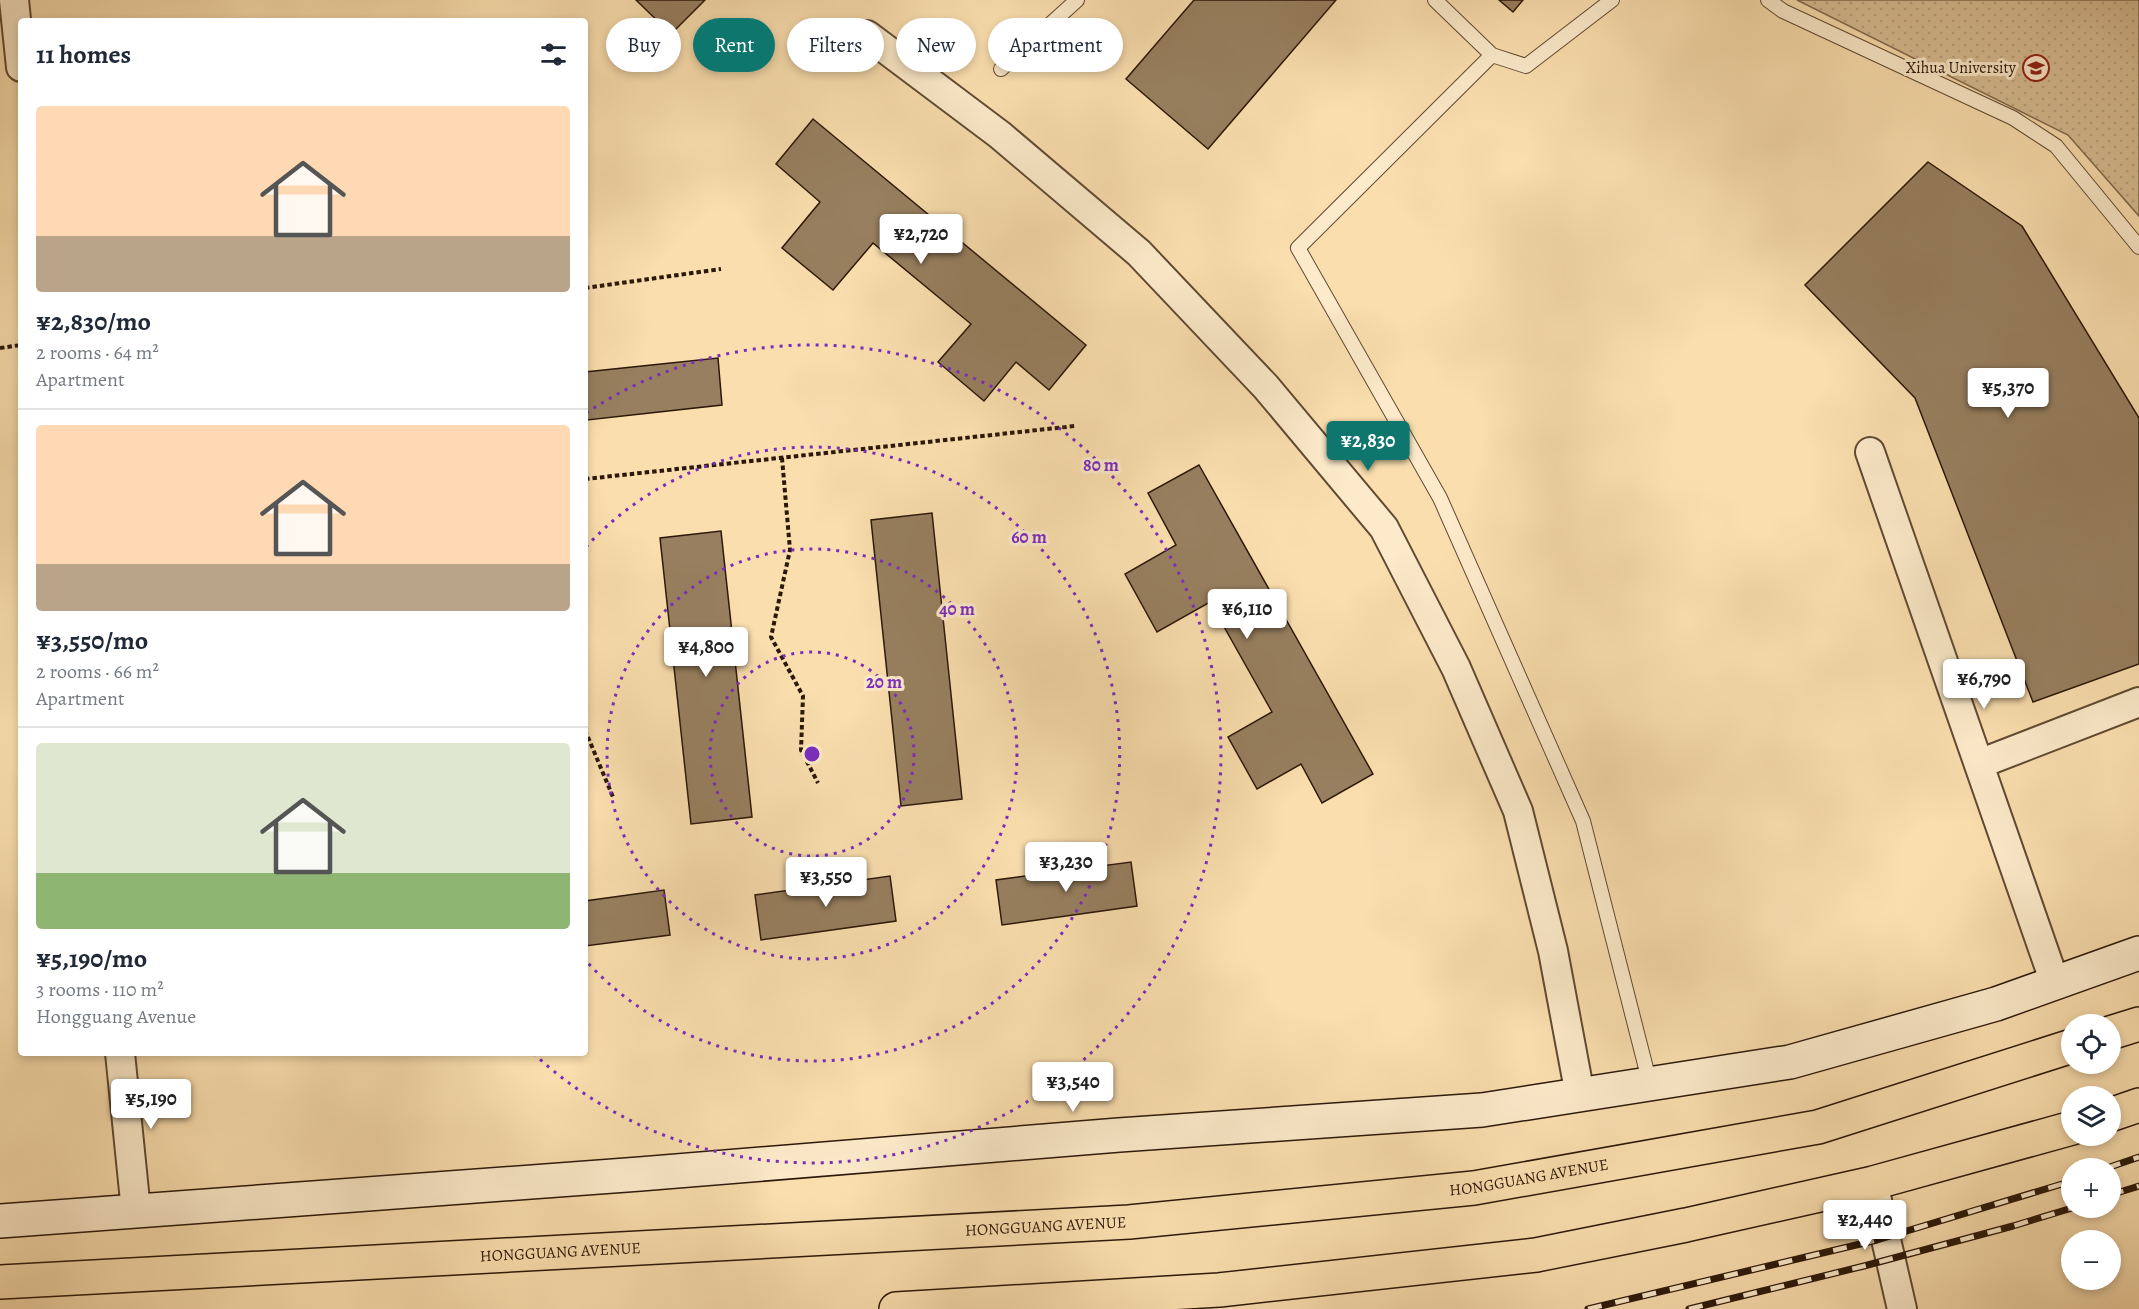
<!DOCTYPE html>
<meta charset="utf-8">
<style>
:root{--surface:#fff;--page:#f6f6f7;--text:#1f2937;--muted:#747a83;--line:#e0e1e3;--accent:#0f766e}
body{margin:0;font-family:Alegreya,serif;background:var(--page);color:var(--text);height:100vh;display:flex;flex-direction:column;font-size:22px;white-space:nowrap}
*{box-sizing:border-box;margin:0}
p{font-size:20px;color:var(--muted)}
.icon{flex:none;width:33px;height:33px;fill:none;stroke:currentColor;stroke-width:2;stroke-linecap:round;stroke-linejoin:round}
.map{position:relative;flex:1;overflow:hidden}
.drawer{position:absolute;left:18px;top:18px;width:570px;height:1038px;display:flex;flex-direction:column;background:var(--surface);border-radius:6px;box-shadow:0 3px 9px #0003}
.drawer>*{flex:none}
.guide{position:absolute;left:606px;top:18px;width:570px;height:54px;display:flex;gap:12px}
.fabs{position:absolute;left:2061px;top:1014px;display:grid;gap:12px}
.fabs a{display:grid;place-items:center;width:60px;height:60px;border-radius:50%;background:var(--surface);box-shadow:0 3px 9px #0003;font-size:30px}
.price{position:absolute;translate:-50% -51px;padding:0 14px;border-radius:6px;background:#fff;color:#222;font-size:20px;line-height:39px;filter:drop-shadow(0 2px 3px #0008)}
.price::after{content:'';position:absolute;left:50%;top:36px;width:18px;height:14px;margin-left:-9px;background:inherit;clip-path:polygon(0 0,100% 0,50% 100%)}
.price.on{background:var(--accent);color:#fff}
ul{padding:0;list-style:none}
li{display:grid;align-content:center;gap:12px;height:318px;padding:0 18px}
li+li{border-top:2px solid var(--line)}
li span{display:grid;place-items:center;height:186px;border-radius:6px;color:#555}
li>.icon{margin-inline-start:auto}
span .icon{width:108px;height:108px;fill:#fffc;stroke-width:1}
li b{font-size:26px}
h2{display:flex;justify-content:space-between;align-items:center;height:72px;padding:0 18px;font-size:26px}
.tag{padding:0 21px;border-radius:27px;background:var(--surface);box-shadow:0 3px 9px #0003;font-size:21px;line-height:54px}
.tag.on{background:var(--accent);color:#fff}
.map>svg:first-child{display:block}
.grass{fill:url(#grass-dots);stroke:#826a4e;stroke-width:1.5}
.building{fill:#977f5f;stroke:#2c180a;stroke-width:1.5}
.lines{fill:none;stroke-linecap:round;stroke-linejoin:round}
.service-casing{stroke:#604a33;stroke-width:16}
.minor-casing{stroke:#604a33;stroke-width:32}
.secondary-casing{stroke:#2c180a;stroke-width:36}
.trunk-casing{stroke:#2c180a;stroke-width:36}
.path{stroke:#2c180a;stroke-width:4;stroke-dasharray:4.5 3;stroke-linecap:butt}
.service{stroke:#fceaca;stroke-width:14}
.minor{stroke:#fceaca;stroke-width:28}
.secondary{stroke:#fceaca;stroke-width:33}
.trunk{stroke:#fadeae;stroke-width:33}
.rail-casing{stroke:#2c180a;stroke-width:7}
.rail{stroke:#fceaca;stroke-width:4.5;stroke-dasharray:14;stroke-linecap:butt}
.ring{fill:none;stroke:#7b2cbf;stroke-width:3;stroke-dasharray:3 6}
.labels{text-anchor:middle;dominant-baseline:central;stroke-width:6;stroke-linejoin:round;paint-order:stroke}
.poi-label{font-size:16px;fill:#2c180a;stroke:#fceaca;text-anchor:end}
.street-label{font-size:16px;fill:#2c180a;stroke:#fceaca}
.centre{fill:#7b2cbf;stroke:#fceaca;stroke-width:3}
.ring-label{font-size:18px;text-anchor:middle;font-weight:bold;fill:#7b2cbf;stroke:#fceaca;stroke-width:6;stroke-linejoin:round;paint-order:stroke}
</style>
<div class="map">
<svg width="2139" height="1309" viewBox="0 0 2139 1309">
<defs>
<pattern id="grass-dots" width="8" height="8" patternUnits="userSpaceOnUse" patternTransform="scale(1.5)"><rect width="8" height="8" fill="#d7bc92"/><path d="M2 2h.1M6 6h.1" fill="none" stroke="#b9a17d" stroke-width="1.8" stroke-linecap="round"/></pattern>
</defs>
<rect width="100%" height="100%" fill="#fadeae"/>
<filter id="stains"><feTurbulence type="fractalNoise" baseFrequency=".00333" numOctaves="4"/><feColorMatrix values="0 0 0 0 .2 0 0 0 0 .09 0 0 0 0 .02 0 0 0 .5 -.17"/></filter>
<radialGradient id="worn" r=".72"><stop offset=".6" stop-color="#630" stop-opacity="0"/><stop offset="1" stop-color="#630" stop-opacity=".3"/></radialGradient>
<!-- grass -->
<path class="grass" d="M1797 0H2139V216L2068 135Z"/>
<!-- building -->
<path class="building" d="M636 0H705L671 34Z
M1194 0H1336L1208 149 1126 79Z
M1499 0H1523L1513 12Z
M813 119 1086 345 1049 390 1016 362 984 401 938 362 971 324 873 243 833 290 782 248 820 202 776 164Z
M1928 162 2022 226 2139 418V664L2033 702 1915 398 1805 285Z
M718 358 722 405 587 420 585 372Z
M1199 465 1373 774 1322 803 1301 764 1257 789 1228 737 1272 712 1210 602 1157 632 1125 574 1176 545 1148 493Z
M932 513 962 799 901 806 871 520Z
M721 531 752 817 691 824 660 538Z
M1131 862 1137 906 1002 925 996 880Z
M890 876 896 921 761 940 755 895Z
M664 890 670 935 585 946V901Z"/>
<g class="lines">
<defs>
<path id="service" d="M1435 0 1492 55
M1612 0 1526 66 1492 55 1298 248 1440 498 1583 821 1650 1084
M1768 0 1783 11 2013 118 2056 146 2139 247
M1001 69 1077 0"/>
<path id="minor" d="M14 0 21 67
M867 35 1000 135 1139 253 1266 387 1384 528 1456 668 1518 811 1553 951 1580 1095
M1870 452 2055 983
M1979 764 2139 702
M120 1053 136 1211
M1873 1183 1902 1309"/>
<path id="secondary" d="M0 1221 640 1174 1119 1135 1482 1110 1790 1062 1996 1004 2139 953"/>
<g id="trunk">
<path d="M2110 1033 2139 1024"/>
<path d="M2110 1115 2139 1105"/>
<path id="s1" d="M0 1282 1129 1222 1474 1188 1818 1127 2072 1046"/>
<path d="M896 1309 1219 1290 1536 1255 1686 1225 1873 1183 2072 1128"/>
</g>
</defs>
<!-- service casing -->
<use href="#service" class="service-casing"/>
<!-- minor casing -->
<use href="#minor" class="minor-casing"/>
<!-- secondary casing -->
<use href="#secondary" class="secondary-casing"/>
<!-- trunk casing -->
<use href="#trunk" class="trunk-casing"/>
<!-- path -->
<path class="path" d="M585 288 721 269
M0 348 21 345
M782 458 790 550 771 637 803 696 801 750 818 783
M585 479 1075 426
M585 730 613 797"/>
<!-- service -->
<use href="#service" class="service"/>
<!-- minor -->
<use href="#minor" class="minor"/>
<!-- secondary -->
<use href="#secondary" class="secondary"/>
<!-- trunk -->
<use href="#trunk" class="trunk"/>
<defs>
<path id="rail" d="M2107 1168 2139 1157
M2110 1195 2139 1186
M1588 1309 1877 1240 2072 1181
M1689 1309 1864 1266 2013 1226 2072 1208"/>
</defs>
<!-- rail casing -->
<use href="#rail" class="rail-casing"/>
<!-- rail -->
<use href="#rail" class="rail"/>
</g>
<!-- distance rings -->
<g class="ring">
<circle cx="812" cy="754" r="102"/>
<circle cx="812" cy="754" r="205"/>
<path d="M586 547A307 307 0 1 1 586 961"/>
<path d="M586 413A409 409 0 1 1 533 1053"/>
</g>
<!-- icons -->
<defs>
<symbol id="university-ring" viewBox="-11 -11 22 22"><circle r="9.5" fill="#fceaca" stroke="#8f2418" stroke-width="1.5"/><path d="M0-5L7-2L0 1L-7-2ZM-4 1L0 2.5L4 1V4Q0 6-4 4Z" fill="#8f2418"/></symbol>
</defs>
<g fill-rule="evenodd">
<use href="#university-ring" x="2021" y="53" width="30" height="30"/>
</g>
<g class="labels">
<!-- poi labels -->
<g class="poi-label">
<text x="2016" y="68">Xihua University</text>
</g>
<!-- street labels -->
<g class="street-label">
<text stroke="none"><textPath href="#s1" startOffset="1533">HONGGUANG AVENUE</textPath></text>
<text stroke="none"><textPath href="#s1" startOffset="1047">HONGGUANG AVENUE</textPath></text>
<text stroke="none"><textPath href="#s1" startOffset="561">HONGGUANG AVENUE</textPath></text>
</g>
</g>
<circle cx="812" cy="754" r="9" class="centre"/>
<g class="ring-label">
<text x="1101" y="471">80 m</text>
<text x="1029" y="543">60 m</text>
<text x="957" y="615">40 m</text>
<text x="884" y="688">20 m</text>
</g>
<rect width="100%" height="100%" filter="url(#stains)"/>
<rect width="100%" height="100%" fill="url(#worn)"/>
</svg>
<div class="fabs">
<a><svg class="icon" aria-label="locate" viewBox="0 0 24 24"><circle cx="12" cy="12" r="6"/><path d="M12 2v4M12 18v4M2 12h4M18 12h4"/></svg></a>
<a><svg class="icon" aria-label="layers" viewBox="0 0 24 24"><path d="M12 4l9 5-9 5-9-5zM3 14l9 5 9-5"/></svg></a>
<a>+</a>
<a>−</a>
</div>
<b class="price" style="left:921px;top:265px">¥2,720</b>
<b class="price" style="left:2008px;top:419px">¥5,370</b>
<b class="price on" style="left:1368px;top:472px">¥2,830</b>
<b class="price" style="left:1247px;top:640px">¥6,110</b>
<b class="price" style="left:706px;top:678px">¥4,800</b>
<b class="price" style="left:1984px;top:710px">¥6,790</b>
<b class="price" style="left:1066px;top:893px">¥3,230</b>
<b class="price" style="left:826px;top:908px">¥3,550</b>
<b class="price" style="left:1073px;top:1113px">¥3,540</b>
<b class="price" style="left:151px;top:1130px">¥5,190</b>
<b class="price" style="left:1865px;top:1251px">¥2,440</b>
<div class="guide">
<a class="tag">Buy</a>
<a class="tag on">Rent</a>
<a class="tag">Filters</a>
<a class="tag">New</a>
<a class="tag">Apartment</a>
</div>
<section class="drawer">
<h2>11 homes<svg class="icon" aria-label="filters" viewBox="0 0 24 24"><path d="M4 7h16M4 17h16"/><circle cx="9" cy="7" r="2"/><circle cx="15" cy="17" r="2"/></svg></h2>
<ul>
<li><span style="background:linear-gradient(#ffd9b3 70%,#b9a48a 0)"><svg class="icon" aria-label="home" viewBox="0 0 24 24"><path d="M3 11l9-7 9 7M6 9v11h12V9"/></svg></span><div><b>¥2,830/mo</b><p>2 rooms · 64 m²</p><p>Apartment</p></div></li>
<li><span style="background:linear-gradient(#ffd9b3 75%,#b9a48a 0)"><svg class="icon" aria-label="home" viewBox="0 0 24 24"><path d="M3 11l9-7 9 7M6 9v11h12V9"/></svg></span><div><b>¥3,550/mo</b><p>2 rooms · 66 m²</p><p>Apartment</p></div></li>
<li><span style="background:linear-gradient(#dfe7d0 70%,#8fb573 0)"><svg class="icon" aria-label="home" viewBox="0 0 24 24"><path d="M3 11l9-7 9 7M6 9v11h12V9"/></svg></span><div><b>¥5,190/mo</b><p>3 rooms · 110 m²</p><p>Hongguang Avenue</p></div></li>
</ul>
</section>
</div>
